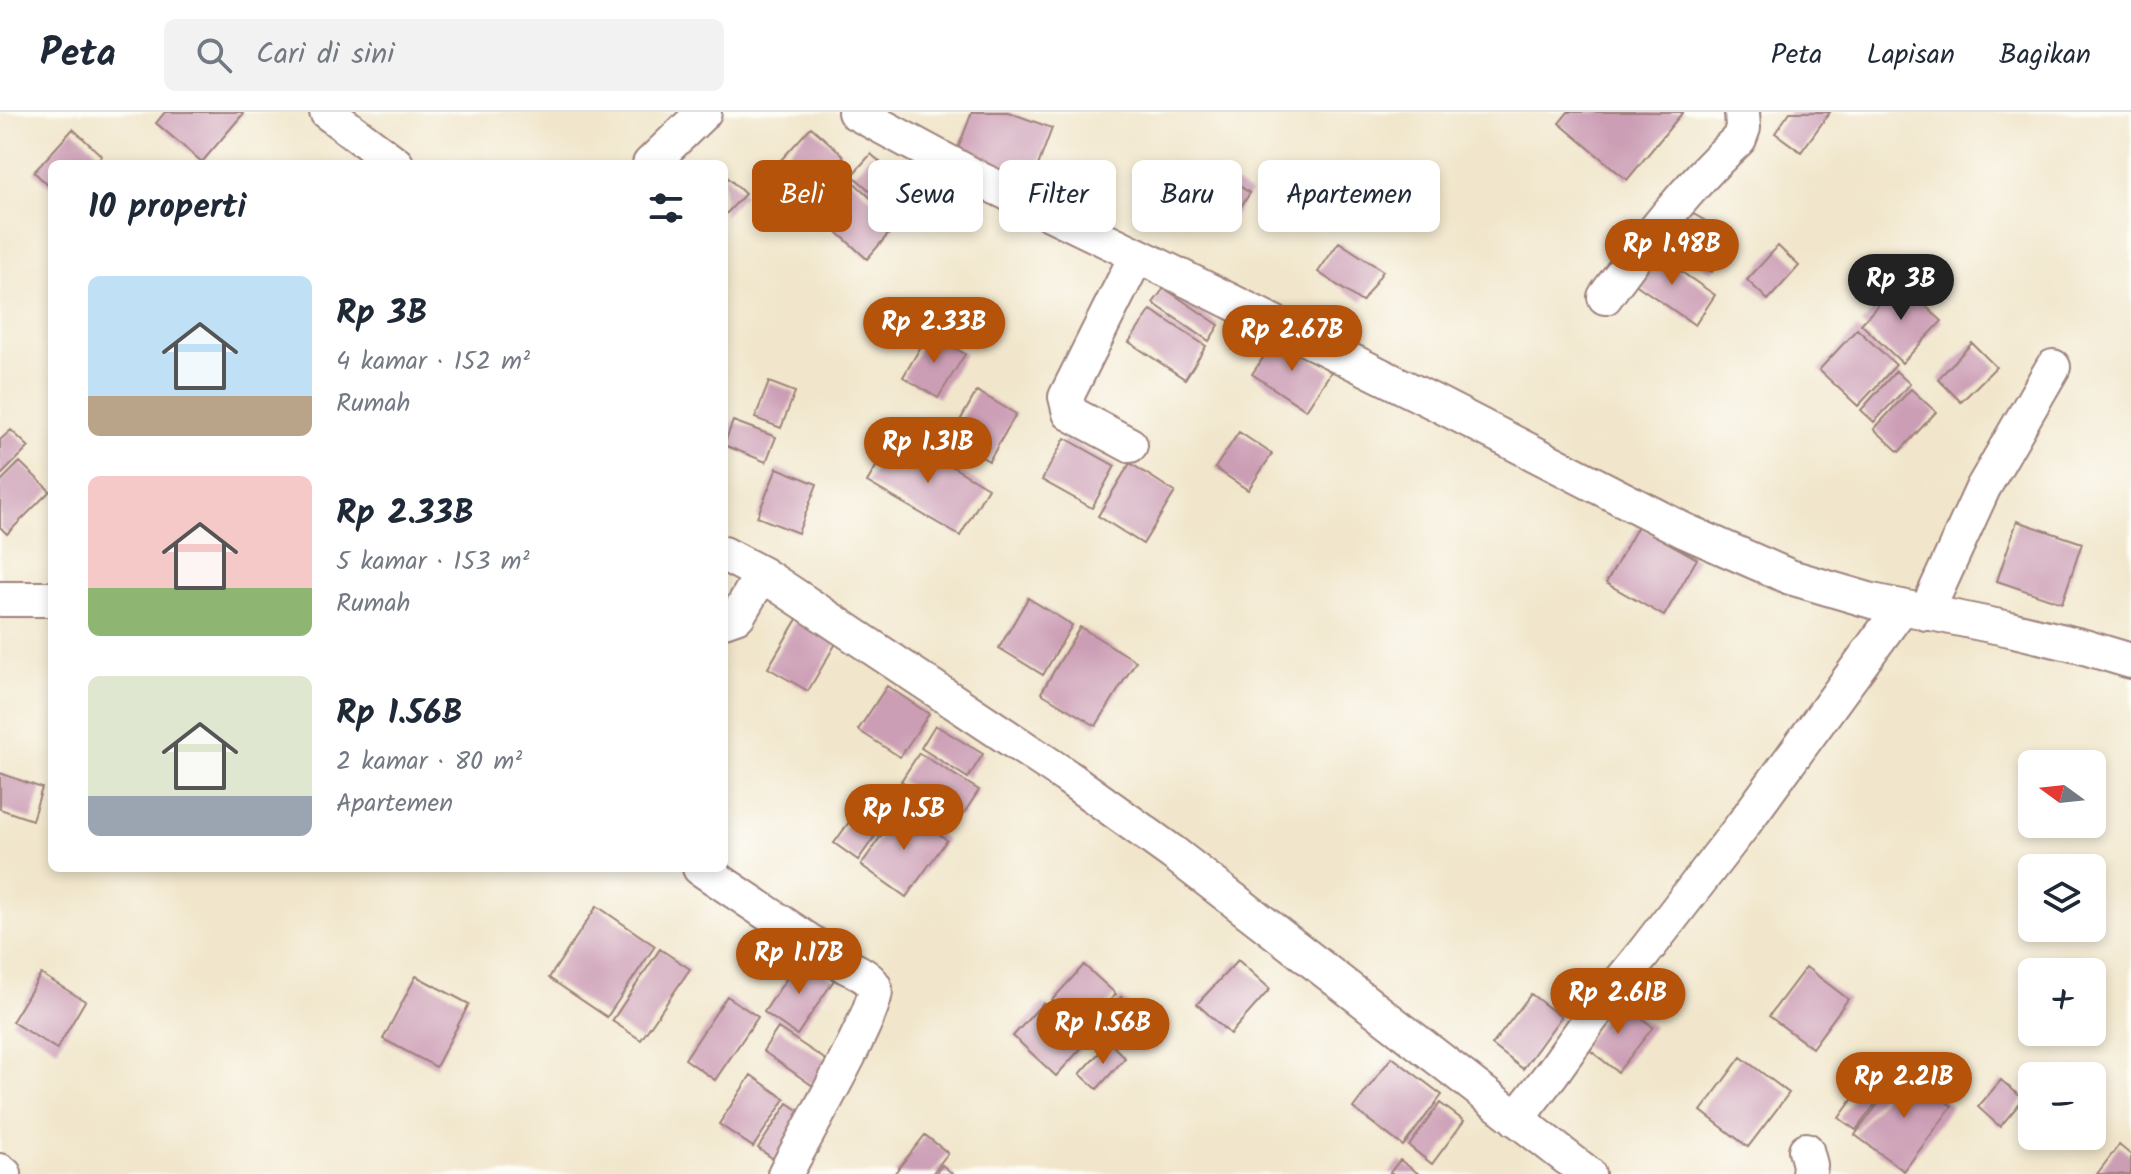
<!DOCTYPE html>
<html lang="id">
<meta charset="utf-8">
<style>
:root{--surface:#fff;--page:#f2f2f3;--text:#1f2937;--muted:#747a83;--line:#e0e1e3;--accent:#b45309}
body{margin:0;font-family:Kalam,sans-serif;background:var(--page);color:var(--text);height:100vh;display:flex;flex-direction:column;font-size:30px;white-space:nowrap}
*{box-sizing:border-box;margin:0}
p{font-size:26px;color:var(--muted)}
.icon{flex:none;width:44px;height:44px;fill:none;stroke:currentColor;stroke-width:2;stroke-linecap:round;stroke-linejoin:round}
.map{position:relative;flex:1;overflow:hidden}
.details{position:absolute;left:48px;top:48px;width:680px;height:712px;display:flex;flex-direction:column;background:var(--surface);border-radius:12px;box-shadow:0 4px 12px #0003}
.details>*{flex:none}
.top-card{position:absolute;left:752px;top:48px;width:760px;height:72px;display:flex;gap:16px}
.needle{width:52px;rotate:285deg}
.controls{position:absolute;left:2018px;top:638px;display:grid;gap:16px}
.controls a{display:grid;place-items:center;width:88px;height:88px;border-radius:12px;background:var(--surface);box-shadow:0 4px 12px #0003;font-size:40px}
.price{position:absolute;translate:-50% -68px;padding:0 18px;border-radius:28px;background:var(--accent);color:#fff;font-size:26px;line-height:52px;filter:drop-shadow(0 2px 4px #0008)}
.price::after{content:'';position:absolute;left:50%;top:48px;width:24px;height:18px;margin-left:-12px;background:inherit;clip-path:polygon(0 0,100% 0,50% 100%)}
.price.on{background:#222;color:#fff}
ul{padding:0;list-style:none}
li{display:flex;align-items:center;gap:24px;height:200px;padding:0 40px}
li span{display:grid;place-items:center;flex:none;width:224px;height:160px;border-radius:12px;color:#555}
li>.icon{margin-inline-start:auto}
span .icon{width:96px;height:96px;fill:#fffc;stroke-width:1}
li b{font-size:34px}
h2{display:flex;justify-content:space-between;align-items:center;height:96px;padding:0 40px;font-size:34px}
.chip{padding:0 28px;border-radius:12px;background:var(--surface);box-shadow:0 4px 12px #0003;font-size:28px;line-height:72px}
.chip.on{background:var(--accent);color:#fff}
header{display:flex;align-items:center;gap:48px;box-sizing:border-box;height:112px;padding:0 40px;background:var(--surface);border-bottom:2px solid var(--line)}
header strong{font-size:38px}
nav{display:flex;gap:44px;margin-inline-start:auto;font-size:28px}
.search{width:560px;height:72px;background:var(--page);display:flex;align-items:center;gap:20px;box-sizing:border-box;padding:0 28px;border-radius:12px;color:var(--muted);font-size:30px}
.map>svg:first-child{display:block}
.building{fill:#cc9eb5}
.lines{fill:none;stroke-linecap:round;stroke-linejoin:round}
.street-casing{stroke:#9e827b;stroke-width:38}
.street{stroke:#fff;stroke-width:34}
</style>
<header>
<strong>Peta</strong>
<div class="search"><svg class="icon" aria-label="search" viewBox="0 0 24 24"><circle cx="10" cy="10" r="6"/><path d="M15 15l6 6"/></svg>Cari di sini</div>
<nav><a>Peta</a><a>Lapisan</a><a>Bagikan</a></nav>
</header>
<div class="map">
<svg width="2131" height="1062" viewBox="0 0 2131 1062">
<rect width="100%" height="100%" fill="#fdfcf7"/>
<filter id="ink" filterUnits="userSpaceOnUse"><feTurbulence type="fractalNoise" baseFrequency=".0125" numOctaves="2"/><feDisplacementMap in="SourceGraphic" scale="16" xChannelSelector="R" yChannelSelector="G"/><feConvolveMatrix kernelMatrix="1 2 1 2 8 2 1 2 1" color-interpolation-filters="sRGB"/></filter>
<filter id="wash" filterUnits="userSpaceOnUse"><feTurbulence type="fractalNoise" baseFrequency=".006" numOctaves="4" result="noise"/><feDisplacementMap in="SourceGraphic" scale="32" xChannelSelector="R" yChannelSelector="G"/><feGaussianBlur stdDeviation="1.8" result="paint"/><feColorMatrix in="noise" values="0 0 0 0 0 0 0 0 0 0 0 0 0 0 0 0 0 1.4 0 .05"/><feComposite in="paint" operator="in"/></filter>
<g filter="url(#wash)">
<rect width="100%" height="100%" fill="#f1e6cb"/>
<g id="blocks">
<!-- building -->
<path class="building" d="M165 0H241L243 2 202 50 156 11Z
M972 0H1008L1052 16 1030 75 954 47Z
M1568 0H1683L1627 68 1559 11Z
M1790 0H1830L1801 40 1775 21Z
M811 15 844 44 803 89 770 60Z
M73 17 102 44 95 52H52V77L34 60Z
M871 42 920 86 902 107 852 63Z
M1214 57 1250 81 1232 108 1196 84Z
M724 62 745 82 724 104Z
M850 67 898 111 867 147 818 103Z
M1685 97 1733 125 1712 160 1664 132Z
M1339 130 1383 159 1362 190 1318 160Z
M1778 134 1799 154 1768 188 1747 168Z
M1648 137 1715 183 1695 213 1628 167Z
M1899 170 1942 209 1902 251 1861 212Z
M1164 176 1219 213 1209 229 1153 191Z
M1151 198 1206 234 1185 267 1129 230Z
M1857 217 1896 253 1858 294 1819 258Z
M929 221 965 242 938 286 903 265Z
M1278 224 1331 260 1306 298 1252 262Z
M1972 231 1996 255 1961 290 1938 267Z
M1896 259 1910 272 1874 310 1861 298Z
M769 270 795 280 781 316 755 306Z
M1911 277 1936 300 1899 340 1874 317Z
M977 279 1016 302 989 349 950 326Z
M733 309 776 325 766 350 724 333Z
M11 318 29 335 0 364V328Z
M1239 320 1272 342 1248 378 1215 356Z
M896 321 988 376 960 424 867 370Z
M1065 326 1115 354 1092 396 1042 368Z
M20 350 50 379 7 422 0 415V370Z
M1130 351 1175 380 1143 432 1098 404Z
M777 356 817 372 798 421 757 405Z
M2017 409 2082 431 2062 491 1997 469Z
M1638 414 1697 447 1664 504 1606 471Z
M1028 486 1072 513 1043 563 999 536Z
M800 502 839 526 808 579 768 556Z
M1080 515 1136 549 1096 614 1041 581Z
M887 574 929 602 900 645 858 618Z
M935 613 983 642 968 666 921 636Z
M919 641 979 678 961 706 901 669Z
M0 661 42 676 32 708 0 697Z
M871 680 894 697 858 748 834 731Z
M901 695 947 728 906 785 861 753Z
M597 794 655 834 607 905 549 866Z
M660 837 690 857 641 928 612 909Z
M801 845 834 868 797 923 764 900Z
M1238 848 1270 877 1230 922 1197 892Z
M1084 853 1116 882 1084 917 1052 888Z
M1806 855 1848 887 1812 936 1769 904Z
M41 862 85 889 57 937 12 910Z
M416 864 469 892 436 955 383 927Z
M1531 882 1561 905 1523 957 1492 933Z
M727 884 758 905 715 968 685 947Z
M1121 885 1133 897 1101 932 1089 920Z
M1617 888 1653 915 1618 960 1583 933Z
M1043 891 1086 931 1056 964 1013 924Z
M778 916 829 950 813 974 763 939Z
M1109 930 1125 946 1097 977 1080 962Z
M1392 945 1442 983 1403 1034 1353 996Z
M1741 945 1789 981 1748 1035 1701 999Z
M1878 952 1895 965 1856 1018 1839 1006Z
M1904 957 1952 994 1904 1059 1855 1023Z
M751 963 785 987 753 1035 719 1012Z
M2001 968 2023 987 2000 1015 1978 995Z
M788 991 813 1008 782 1053 758 1036Z
M1440 991 1464 1009 1432 1052 1409 1034Z
M925 1023 948 1041 932 1062H894Z
M2119 1033 2131 1043V1062H2097Z
M1400 1048 1419 1062H1389Z
M942 1053 953 1062H935Z"/>
</g>
</g>
<g filter="url(#ink)">
<use href="#blocks" fill-opacity="0" stroke="#9e827b" stroke-width="2"/>
<g class="lines">
<defs>
<path id="street" d="M327 0 396 52
M855 0 979 67 1137 143 1436 291 1683 418 1790 465 1872 489 2010 517 2081 534 2131 549
M650 52 704 0
M1605 185C1645 129 1688 74 1739 27L1743 16 1742 0
M1130 333 1070 301 1066 285 1137 143
M724 442 762 462 1066 664 1173 741 1588 1062
M0 487H52
M1926 501 1983 376 2053 255
M724 508 738 503 762 462
M700 756 846 854C856 859 872 866 875 877 879 896 799 1035 785 1062
M1516 1007 1552 961 1591 906 1643 842 1742 714 1902 495
M1806 1038 1810 1053 1809 1062
M0 1059 4 1062"/>
</defs>
<!-- street casing -->
<use href="#street" class="street-casing"/>
<!-- street -->
<use href="#street" class="street"/>
</g>
</g>
</svg>
<div class="controls">
<a><svg class="needle" viewBox="-14 -14 28 28"><path d="M0-13l5 13h-10z" fill="#e53935"/><path d="M0 13l5-13h-10z" fill="#747a83"/></svg></a>
<a><svg class="icon" aria-label="layers" viewBox="0 0 24 24"><path d="M12 4l9 5-9 5-9-5zM3 14l9 5 9-5"/></svg></a>
<a>+</a>
<a>−</a>
</div>
<b class="price" style="left:1672px;top:175px">Rp 1.98B</b>
<b class="price on" style="left:1901px;top:210px">Rp 3B</b>
<b class="price" style="left:934px;top:253px">Rp 2.33B</b>
<b class="price" style="left:1292px;top:261px">Rp 2.67B</b>
<b class="price" style="left:928px;top:373px">Rp 1.31B</b>
<b class="price" style="left:904px;top:740px">Rp 1.5B</b>
<b class="price" style="left:799px;top:884px">Rp 1.17B</b>
<b class="price" style="left:1618px;top:924px">Rp 2.61B</b>
<b class="price" style="left:1103px;top:954px">Rp 1.56B</b>
<b class="price" style="left:1904px;top:1008px">Rp 2.21B</b>
<div class="top-card">
<a class="chip on">Beli</a>
<a class="chip">Sewa</a>
<a class="chip">Filter</a>
<a class="chip">Baru</a>
<a class="chip">Apartemen</a>
</div>
<section class="details">
<h2>10 properti<svg class="icon" aria-label="filters" viewBox="0 0 24 24"><path d="M4 7h16M4 17h16"/><circle cx="9" cy="7" r="2"/><circle cx="15" cy="17" r="2"/></svg></h2>
<ul>
<li><span style="background:linear-gradient(#bfe0f5 75%,#b9a48a 0)"><svg class="icon" aria-label="home" viewBox="0 0 24 24"><path d="M3 11l9-7 9 7M6 9v11h12V9"/></svg></span><div><b>Rp 3B</b><p>4 kamar · 152 m²</p><p>Rumah</p></div></li>
<li><span style="background:linear-gradient(#f6c9c9 70%,#8fb573 0)"><svg class="icon" aria-label="home" viewBox="0 0 24 24"><path d="M3 11l9-7 9 7M6 9v11h12V9"/></svg></span><div><b>Rp 2.33B</b><p>5 kamar · 153 m²</p><p>Rumah</p></div></li>
<li><span style="background:linear-gradient(#dfe7d0 75%,#9aa5b1 0)"><svg class="icon" aria-label="home" viewBox="0 0 24 24"><path d="M3 11l9-7 9 7M6 9v11h12V9"/></svg></span><div><b>Rp 1.56B</b><p>2 kamar · 80 m²</p><p>Apartemen</p></div></li>
</ul>
</section>
</div>
